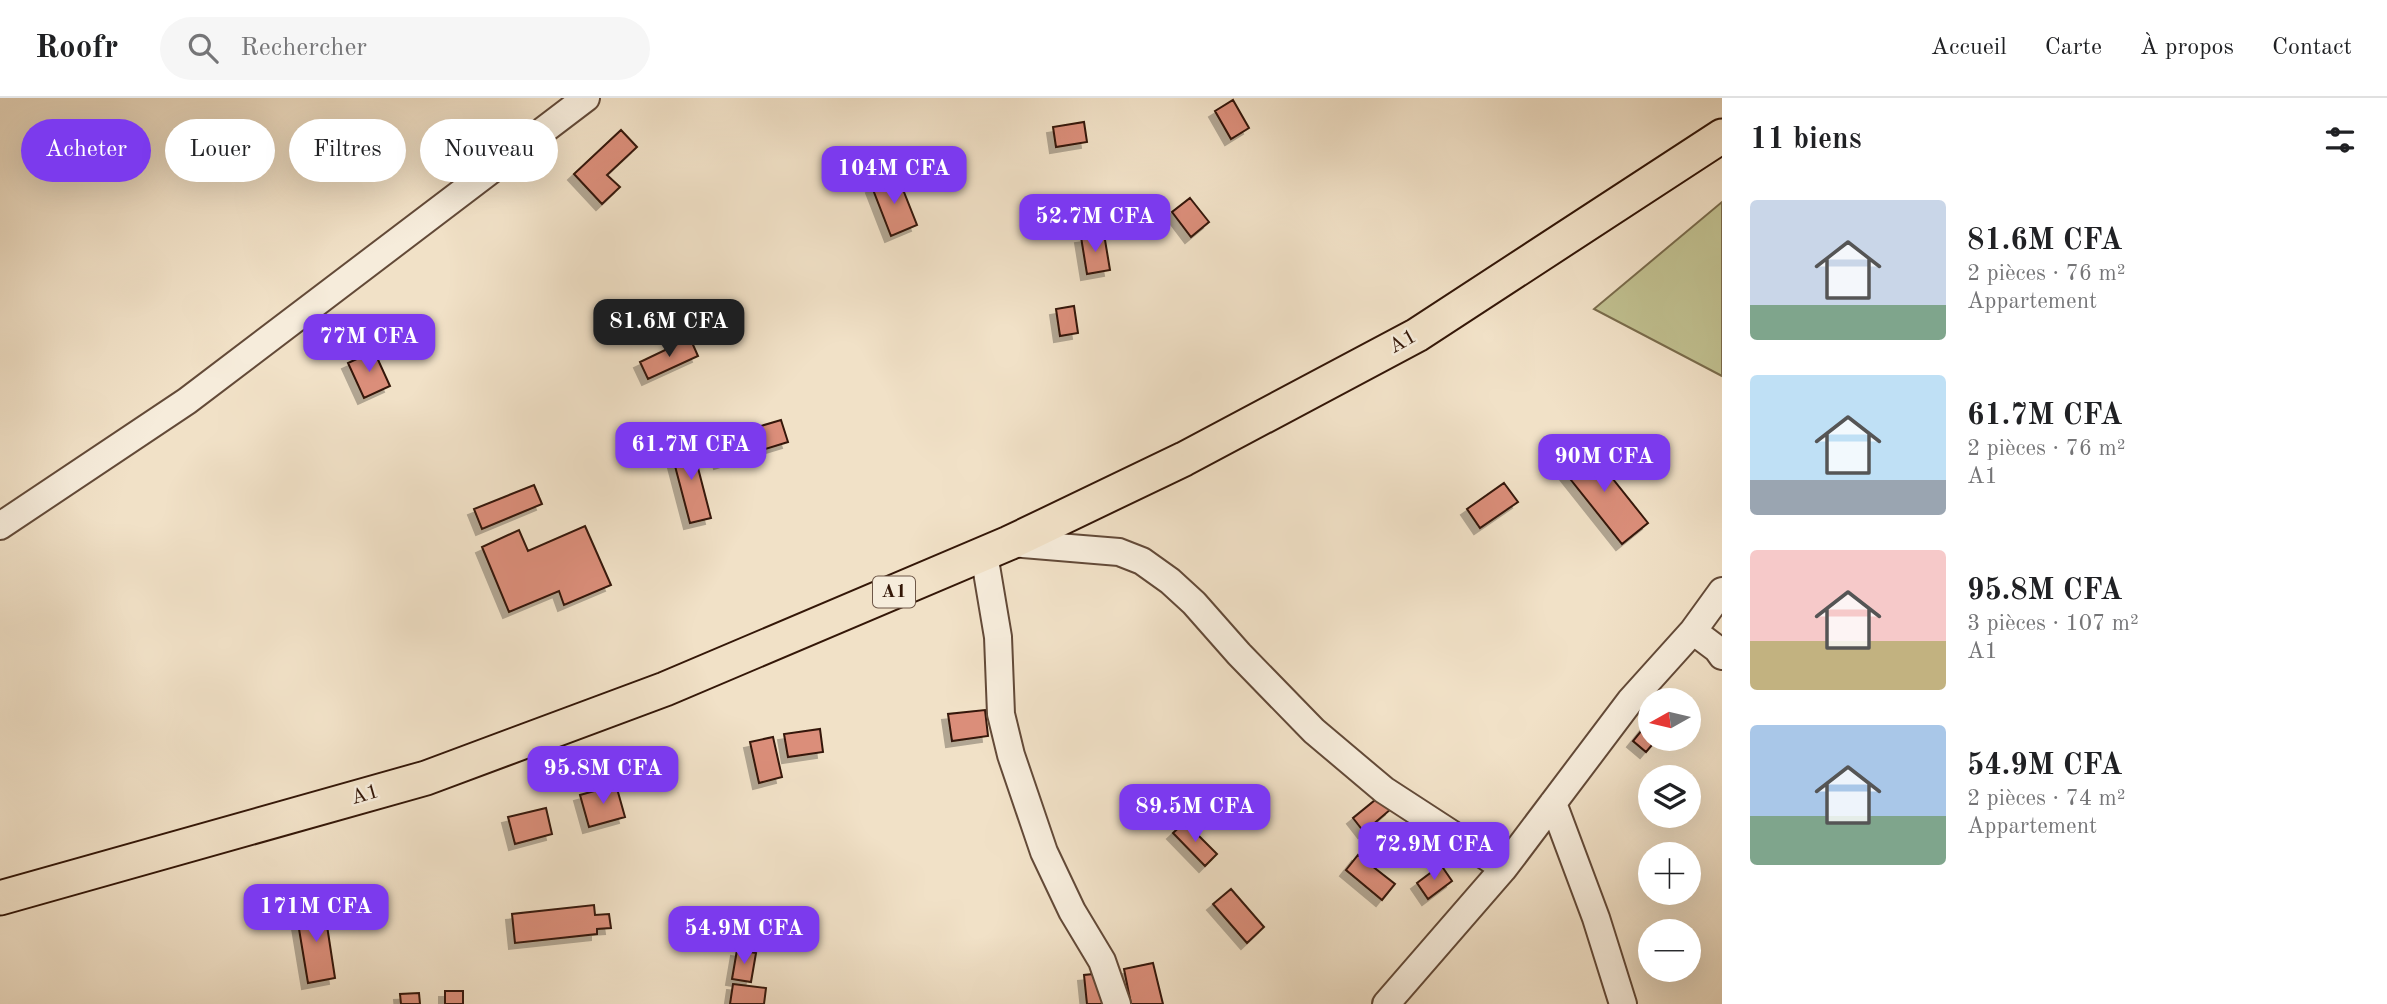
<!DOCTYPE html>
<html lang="fr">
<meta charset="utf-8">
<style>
:root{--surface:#fff;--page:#f6f6f6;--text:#202124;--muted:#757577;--line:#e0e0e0;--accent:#7c3aed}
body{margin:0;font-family:"Old Standard TT",serif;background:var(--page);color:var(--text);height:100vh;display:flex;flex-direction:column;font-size:26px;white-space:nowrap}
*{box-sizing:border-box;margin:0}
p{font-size:23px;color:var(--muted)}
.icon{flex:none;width:38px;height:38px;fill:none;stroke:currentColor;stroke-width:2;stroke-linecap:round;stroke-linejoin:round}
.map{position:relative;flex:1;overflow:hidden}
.side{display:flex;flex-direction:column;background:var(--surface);width:665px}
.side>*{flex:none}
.top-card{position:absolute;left:21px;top:21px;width:665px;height:63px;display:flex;gap:14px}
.needle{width:46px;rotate:262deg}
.buttons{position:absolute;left:1638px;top:590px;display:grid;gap:14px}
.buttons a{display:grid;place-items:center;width:63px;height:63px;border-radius:50%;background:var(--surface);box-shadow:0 7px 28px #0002;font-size:35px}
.price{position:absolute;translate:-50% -60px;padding:0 16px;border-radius:14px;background:var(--accent);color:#fff;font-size:23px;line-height:46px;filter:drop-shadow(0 2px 4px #0008)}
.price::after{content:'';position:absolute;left:50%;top:42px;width:21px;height:16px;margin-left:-10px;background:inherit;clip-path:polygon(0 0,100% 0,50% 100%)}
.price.current{background:#222;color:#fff}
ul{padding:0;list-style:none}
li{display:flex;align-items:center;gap:21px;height:175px;padding:0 28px}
li span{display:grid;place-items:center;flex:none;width:196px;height:140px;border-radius:7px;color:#555}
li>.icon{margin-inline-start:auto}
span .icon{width:84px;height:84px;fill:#fffc;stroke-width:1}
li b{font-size:30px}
h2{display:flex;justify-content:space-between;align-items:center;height:84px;padding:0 28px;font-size:30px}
.chip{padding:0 24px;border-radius:32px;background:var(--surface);box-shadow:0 7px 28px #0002;font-size:24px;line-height:63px}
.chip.current{background:var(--accent);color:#fff}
header{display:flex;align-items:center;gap:42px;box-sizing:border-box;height:98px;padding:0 35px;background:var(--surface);border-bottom:2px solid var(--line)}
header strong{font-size:33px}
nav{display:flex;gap:38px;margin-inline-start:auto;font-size:24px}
.search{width:490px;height:63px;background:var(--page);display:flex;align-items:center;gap:18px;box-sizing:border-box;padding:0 24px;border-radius:38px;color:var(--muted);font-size:26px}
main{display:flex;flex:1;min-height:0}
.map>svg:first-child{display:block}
.green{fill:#c1c191;stroke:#7a6c4c;stroke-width:2}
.building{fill:#db8e7a;stroke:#341708;stroke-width:2;filter:url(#shadow)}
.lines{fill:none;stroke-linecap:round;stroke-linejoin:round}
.minor-casing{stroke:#634a38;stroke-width:30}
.major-casing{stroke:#341708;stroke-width:37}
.minor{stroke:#f6ecdb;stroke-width:26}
.major{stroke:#f1e1c7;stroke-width:33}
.labels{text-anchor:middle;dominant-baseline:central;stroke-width:5;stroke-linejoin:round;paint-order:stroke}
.shield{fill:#f6ecdb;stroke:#6e5747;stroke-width:2}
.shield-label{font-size:19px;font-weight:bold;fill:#341708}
.street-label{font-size:21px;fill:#341708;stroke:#f6ecdb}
</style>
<header>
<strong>Roofr</strong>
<div class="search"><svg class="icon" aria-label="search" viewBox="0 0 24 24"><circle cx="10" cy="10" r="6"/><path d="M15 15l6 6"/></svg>Rechercher</div>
<nav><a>Accueil</a><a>Carte</a><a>À propos</a><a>Contact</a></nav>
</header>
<main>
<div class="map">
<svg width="1722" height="906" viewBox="0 0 1722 906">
<defs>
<filter id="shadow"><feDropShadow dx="-6" dy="6" stdDeviation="0" flood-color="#0004"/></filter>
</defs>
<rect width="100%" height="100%" fill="#f1e1c7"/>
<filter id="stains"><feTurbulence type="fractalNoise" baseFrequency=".00286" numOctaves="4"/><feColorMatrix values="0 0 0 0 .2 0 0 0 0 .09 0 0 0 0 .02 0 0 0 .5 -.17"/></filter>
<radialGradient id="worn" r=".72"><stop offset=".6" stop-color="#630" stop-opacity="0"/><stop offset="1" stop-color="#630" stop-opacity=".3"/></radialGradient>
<!-- green -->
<path class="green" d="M1722 104V278L1594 211Z"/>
<!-- building -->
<path class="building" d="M1233 2 1249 30 1231 41 1215 13Z
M1084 24 1087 44 1056 49 1053 29Z
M621 32 637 49 607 77 620 89 602 106 574 76Z
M898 79 917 127 891 138 872 89Z
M1190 100 1209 124 1191 139 1172 114Z
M1104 136 1110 172 1087 176 1081 139Z
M1074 208 1078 235 1060 238 1056 211Z
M690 240 698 258 648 281 640 264Z
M374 253 390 288 364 300 348 265Z
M781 322 788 344 720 365 713 342Z
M691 343 711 420 690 425 670 349Z
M1585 346 1648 425 1622 446 1559 367Z
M1504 385 1518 404 1480 430 1467 411Z
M534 387 542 406 482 431 474 411Z
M585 428 611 487 564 507 559 493 509 514 482 449 519 432 528 453Z
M985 612 988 638 952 643 948 616Z
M1650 622V640H1658L1646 654 1633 643Z
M820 631 823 654 788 659 784 636Z
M773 639 782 679 759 685 750 644Z
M616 687 625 719 589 729 580 697Z
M1380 698 1391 711 1364 734 1353 720Z
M546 710 552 736 515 746 508 719Z
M1185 724 1217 756 1205 768 1173 735Z
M1358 757 1395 786 1382 802 1346 772Z
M1441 767 1452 783 1428 801 1417 785Z
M1231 791 1264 829 1247 845 1213 806Z
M594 807 595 817 609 816 611 830 597 831V836L515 845 512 816Z
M324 808 335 880 308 885 296 813Z
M737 852 756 855 751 884 732 881Z
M1153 865 1163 906H1131L1124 871Z
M1103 875 1107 906H1087L1084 877Z
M733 886 766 890 764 906H730Z
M445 893H463V906H445Z
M419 895 420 906H401L400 896Z"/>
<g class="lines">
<defs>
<path id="minor" d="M0 428 187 303 586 0
M1009 445 1119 454 1142 463 1170 483 1194 505 1239 556 1314 633 1384 692 1504 770
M984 456 998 539 1001 616 1011 657 1044 754 1072 813 1102 863 1117 906
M1693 533 1717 551 1722 558
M1553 705 1596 820 1623 906
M1386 906 1504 770 1630 603 1693 533 1722 493"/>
<path id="major" d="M0 800 426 680 665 591 1009 445 1184 361 1417 237 1722 38"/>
</defs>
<!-- minor casing -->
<use href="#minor" class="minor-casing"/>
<!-- major casing -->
<use href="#major" class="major-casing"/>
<!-- minor -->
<use href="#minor" class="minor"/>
<!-- major -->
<use href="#major" class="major"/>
</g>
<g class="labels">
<!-- shield labels -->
<rect class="shield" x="873" y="478.5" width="42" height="31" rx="5"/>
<g class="shield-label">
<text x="894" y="494">A1</text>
</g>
<!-- street labels -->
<g class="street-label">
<text transform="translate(1403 244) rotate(-29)">A1</text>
<text transform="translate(365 697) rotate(-16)">A1</text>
</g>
</g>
<rect width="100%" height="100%" filter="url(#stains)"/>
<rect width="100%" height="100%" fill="url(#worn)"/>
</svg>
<div class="buttons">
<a><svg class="needle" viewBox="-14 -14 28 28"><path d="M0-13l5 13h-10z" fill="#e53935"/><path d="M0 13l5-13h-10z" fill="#757577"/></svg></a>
<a><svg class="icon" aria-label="layers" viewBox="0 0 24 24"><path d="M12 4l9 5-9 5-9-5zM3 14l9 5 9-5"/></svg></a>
<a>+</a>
<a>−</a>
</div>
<b class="price" style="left:894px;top:108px">104M CFA</b>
<b class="price" style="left:1095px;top:156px">52.7M CFA</b>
<b class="price current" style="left:669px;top:261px">81.6M CFA</b>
<b class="price" style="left:369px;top:276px">77M CFA</b>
<b class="price" style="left:691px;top:384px">61.7M CFA</b>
<b class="price" style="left:1604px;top:396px">90M CFA</b>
<b class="price" style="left:603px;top:708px">95.8M CFA</b>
<b class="price" style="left:1195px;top:746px">89.5M CFA</b>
<b class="price" style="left:1434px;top:784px">72.9M CFA</b>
<b class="price" style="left:316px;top:846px">171M CFA</b>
<b class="price" style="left:744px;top:868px">54.9M CFA</b>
<div class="top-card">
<a class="chip current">Acheter</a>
<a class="chip">Louer</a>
<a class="chip">Filtres</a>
<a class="chip">Nouveau</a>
</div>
</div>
<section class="side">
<h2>11 biens<svg class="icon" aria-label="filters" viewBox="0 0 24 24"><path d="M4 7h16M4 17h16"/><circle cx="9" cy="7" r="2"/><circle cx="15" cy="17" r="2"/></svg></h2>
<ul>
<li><span style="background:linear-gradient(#c9d6e8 75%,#7fa58c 0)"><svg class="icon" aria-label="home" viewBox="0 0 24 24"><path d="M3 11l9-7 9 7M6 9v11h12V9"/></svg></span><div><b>81.6M CFA</b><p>2 pièces · 76 m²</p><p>Appartement</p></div></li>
<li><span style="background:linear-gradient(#bfe0f5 75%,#9aa5b1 0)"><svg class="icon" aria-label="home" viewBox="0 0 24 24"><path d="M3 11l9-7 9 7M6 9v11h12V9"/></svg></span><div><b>61.7M CFA</b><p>2 pièces · 76 m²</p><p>A1</p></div></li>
<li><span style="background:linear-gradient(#f6c9c9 65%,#c2b280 0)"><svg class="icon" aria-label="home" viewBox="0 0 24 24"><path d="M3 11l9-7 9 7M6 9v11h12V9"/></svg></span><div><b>95.8M CFA</b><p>3 pièces · 107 m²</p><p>A1</p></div></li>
<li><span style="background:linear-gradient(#a9c7e8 65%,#7fa58c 0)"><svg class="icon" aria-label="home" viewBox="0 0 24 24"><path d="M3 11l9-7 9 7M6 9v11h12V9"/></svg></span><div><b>54.9M CFA</b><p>2 pièces · 74 m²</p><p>Appartement</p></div></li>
</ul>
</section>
</main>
